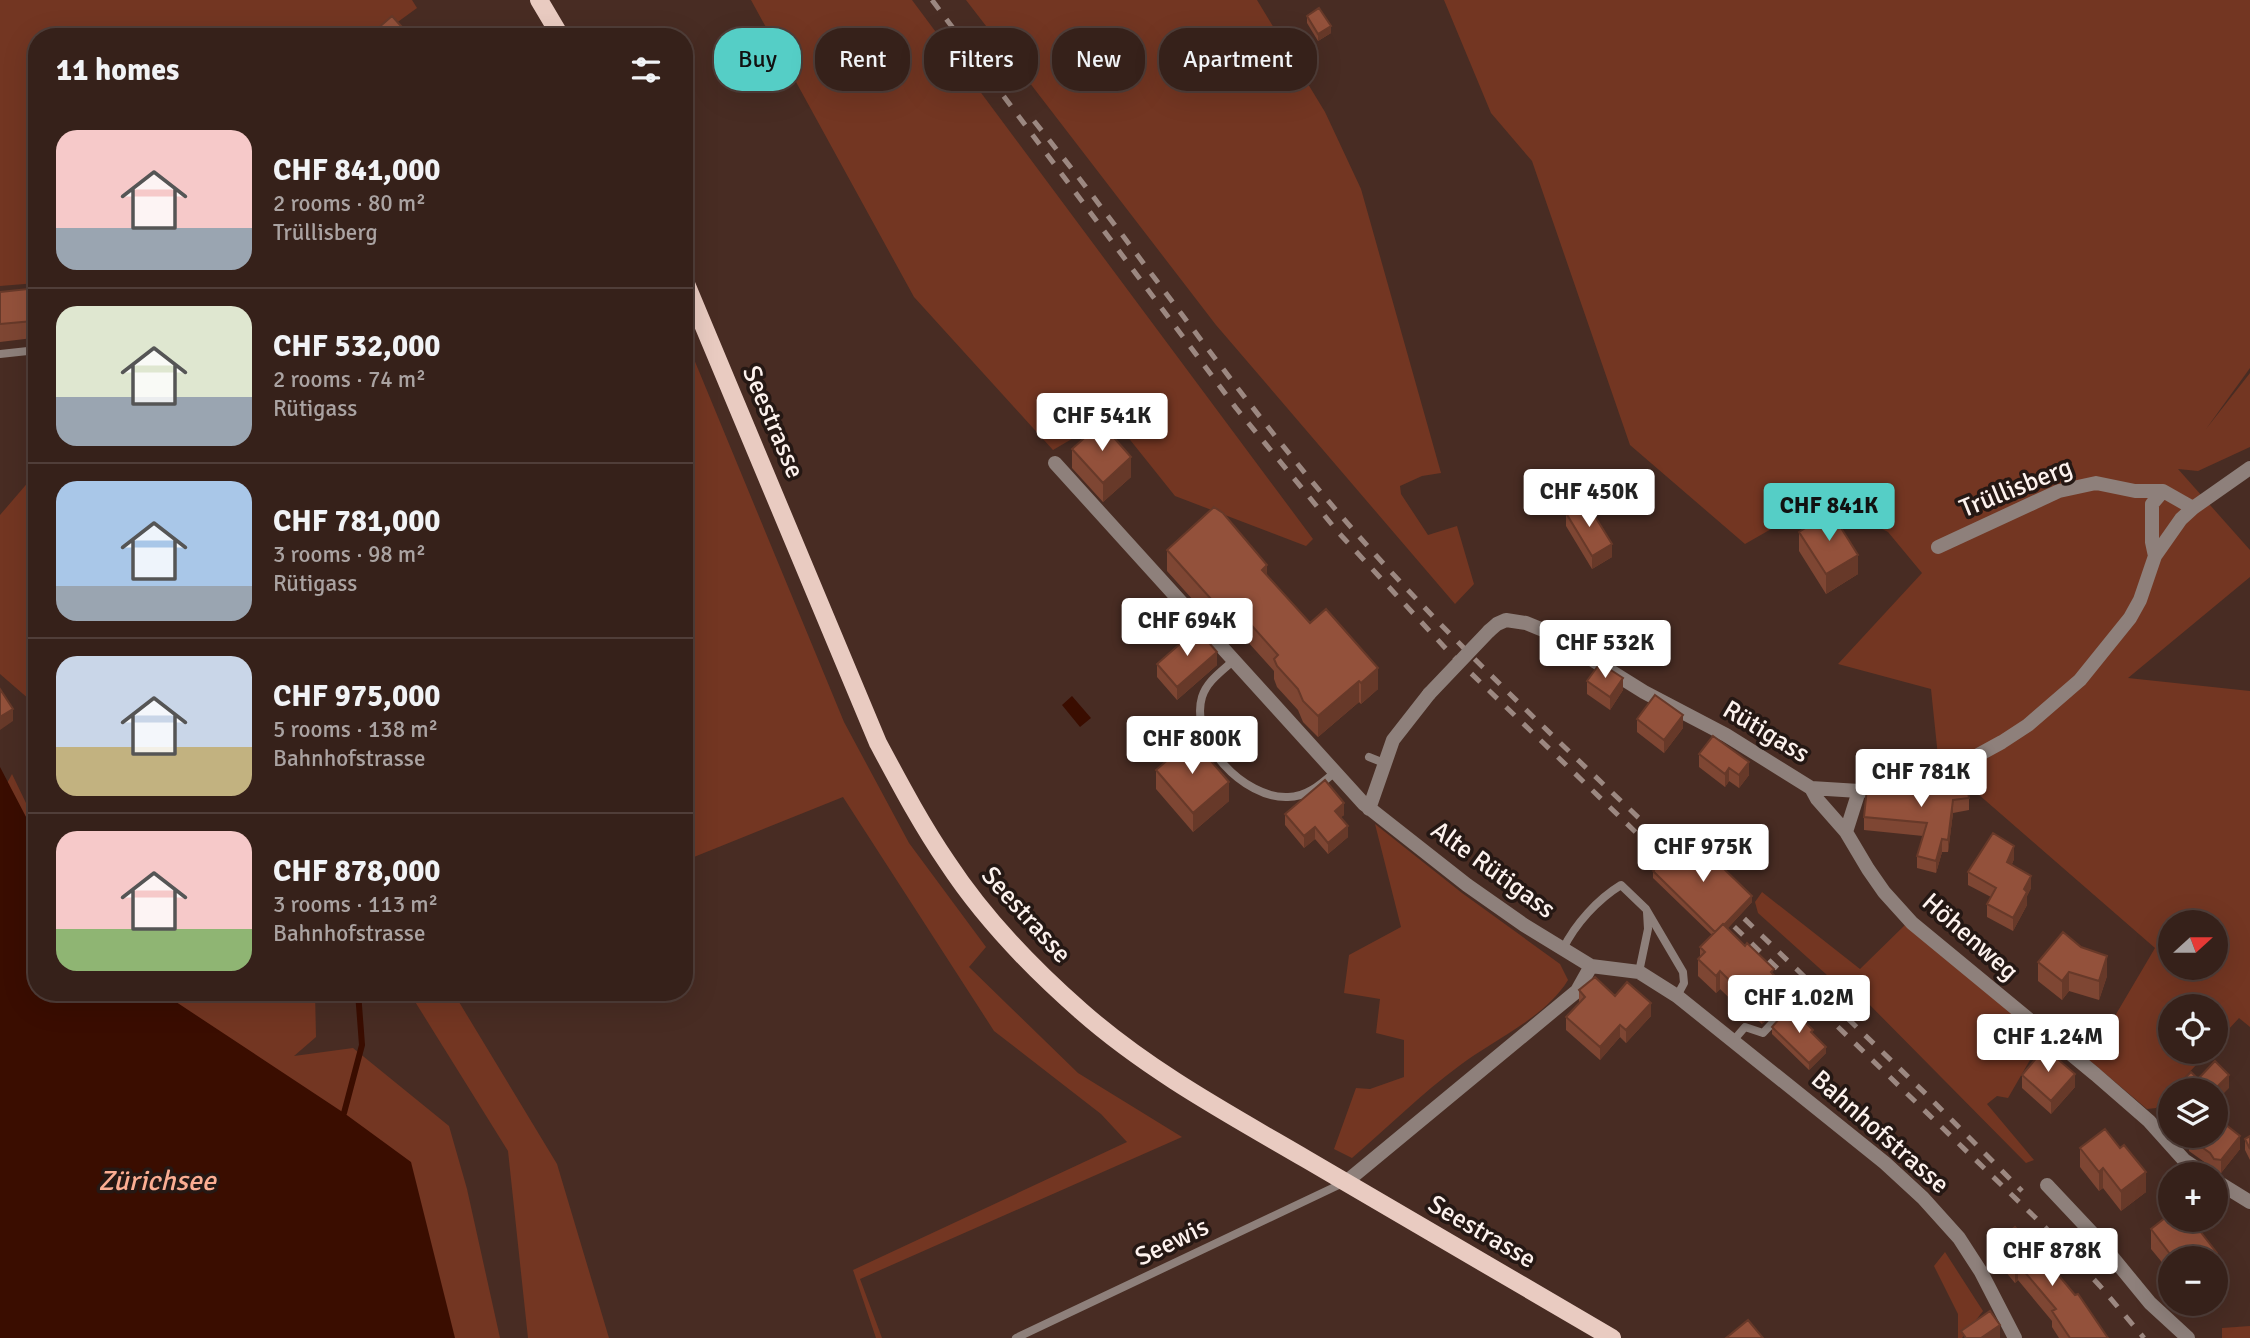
<!DOCTYPE html>
<meta charset="utf-8">
<style>
:root{--surface:#36211a;--page:#412e27;--text:#f1f3f6;--muted:#aaa3a2;--line:#503e39;--accent:#55cec6}
body{margin:0;font-family:Signika,sans-serif;background:var(--page);color:var(--text);height:100vh;display:flex;flex-direction:column;font-size:26px;white-space:nowrap}
*{box-sizing:border-box;margin:0}
p{font-size:23px;color:var(--muted)}
.icon{flex:none;width:38px;height:38px;fill:none;stroke:currentColor;stroke-width:2;stroke-linecap:round;stroke-linejoin:round}
.map{position:relative;flex:1;overflow:hidden}
.sheet{position:absolute;left:28px;top:28px;width:665px;height:973px;display:flex;flex-direction:column;background:var(--surface);border-radius:28px;box-shadow:0 7px 28px #0002,0 0 0 2px var(--line)}
.sheet>*{flex:none}
.banner{position:absolute;left:714px;top:28px;width:665px;height:63px;display:flex;gap:14px}
.needle{width:46px;rotate:69deg}
.tools{position:absolute;left:2158px;top:910px;display:grid;gap:14px}
.tools a{display:grid;place-items:center;width:70px;height:70px;border-radius:50%;background:var(--surface);box-shadow:0 7px 28px #0002,0 0 0 2px var(--line);font-size:35px}
.price{position:absolute;translate:-50% -60px;padding:0 16px;border-radius:7px;background:#fff;color:#222;font-size:23px;line-height:46px;filter:drop-shadow(0 2px 4px #0008)}
.price::after{content:'';position:absolute;left:50%;top:42px;width:21px;height:16px;margin-left:-10px;background:inherit;clip-path:polygon(0 0,100% 0,50% 100%)}
.price.on{background:var(--accent);color:#111}
ul{padding:0;list-style:none}
li{display:flex;align-items:center;gap:21px;height:175px;padding:0 28px}
li+li{border-top:2px solid var(--line)}
li span{display:grid;place-items:center;flex:none;width:196px;height:140px;border-radius:21px;color:#555}
li>.icon{margin-inline-start:auto}
span .icon{width:84px;height:84px;fill:#fffc;stroke-width:1}
li b{font-size:30px}
h2{display:flex;justify-content:space-between;align-items:center;height:84px;padding:0 28px;font-size:30px}
.tag{padding:0 24px;border-radius:28px;background:var(--surface);box-shadow:0 7px 28px #0002,0 0 0 2px var(--line);font-size:24px;line-height:63px}
.tag.on{background:var(--accent);color:#111}
.map>svg:first-child{display:block}
.green{fill:#733622;fill-rule:evenodd}
.water{fill:#3a0d00}
.lines{fill:none;stroke-linecap:round;stroke-linejoin:round}
.stream{stroke:#3a0d00;stroke-width:6}
.service{stroke:#8e807b;stroke-width:8}
.minor{stroke:#8e807b;stroke-width:14}
.primary{stroke:#e9cbc1;stroke-width:18}
.rail{stroke:#9c8881;stroke-width:5;stroke-dasharray:12 12;stroke-linecap:butt}
.minor-bridge{stroke:#8e807b;stroke-width:14}
.wall{fill:#7e4633}
.shaded-wall{fill:#673929}
.building{fill:#93513b;stroke:#673929;stroke-width:2}
.labels{text-anchor:middle;dominant-baseline:central;stroke-width:7;stroke-linejoin:round;paint-order:stroke}
.street-label{font-size:26px;fill:#fdf2ee;stroke:#251814}
.water-label{font-size:28px;font-style:italic;fill:#fbad92;stroke:#251814}
</style>
<div class="map">
<svg width="2250" height="1338" viewBox="0 0 2250 1338">
<rect width="100%" height="100%" fill="#482c23"/>
<!-- green -->
<path class="green" d="M0 0H412L417 8 377 37H37V283L0 286Z
M751 0H912L1313 539 1306 546 1175 496 1111 416 1053 450 914 297Z
M966 0H1257L1325 112 1361 189 1441 473 1422 476 1400 486 1401 494 1428 535 1457 526 1474 584 1455 604 1216 325Z
M1444 0H2250V368L2206 429 2250 373V447L2198 471 2178 469 2250 550V577L2128 678 2250 691V1027L2239 1018 2216 1043V1006H2170V1052H2208L2173 1090H2170V1093L2156 1108 2147 1109 2089 1060 2155 948 1955 774 1939 766 1931 689 1838 664 1922 573 1888 532 1841 508 1799 513 1745 544 1630 445 1532 161 1491 113ZM2170 922H2216V968H2170Z
M684 335 844 722 909 843 986 947 969 967 1078 1073 1182 1137 860 1279 882 1338H876L853 1270 1127 1142 1101 1114 994 1031 843 797 684 861Z
M37 472V718L30 700 0 674V515Z
M12 774 26 803 37 816V887L0 796Z
M1375 824 1462 893 1560 964 1568 980C1545 1018 1493 1040 1459 1066 1421 1094 1388 1127 1352 1158L1334 1149 1356 1088 1370 1089 1404 1077V1040L1376 1033 1380 999 1344 993 1349 955 1401 927Z
M1762 892 1860 969 1906 924 2042 1039 2008 1098 1997 1096 1987 1104 2034 1160 2026 1163 1856 991 1847 993 1758 913 1755 902Z
M108 992H315L316 1037 294 1056 353 1048 449 1126 467 1189 500 1338H411Z
M409 992H453L557 1164 609 1338H528L508 1151Z
M1945 1252 1983 1311 1962 1338H1958V1314L1934 1266Z
M2250 1326V1338H2222V1328Z"/>
<!-- water -->
<path class="water" d="M1072 696 1091 718 1080 727 1062 705Z
M0 767 37 838V992H161L344 1113 411 1162 455 1338H0Z"/>
<g class="lines">
<!-- stream -->
<path class="stream" d="M344 1113 362 1045 358 992"/>
<!-- service -->
<path class="service" d="M0 354 37 350
M1234 660C1222 671 1207 681 1202 697 1189 741 1244 799 1288 797 1307 797 1321 784 1335 772
M1369 757 1384 763
M1563 949C1575 924 1598 899 1621 885L1646 909 1683 972 1684 983 1677 996
M1639 972 1648 929 1647 912
M1733 1041 1745 1027 1763 1033 1797 997
M1016 1338 1343 1183"/>
<!-- minor -->
<path class="minor" d="M1055 463 1364 804 1467 885 1524 925 1591 966 1639 972 1677 996 1885 1163 1923 1198 1959 1238 1981 1272 2015 1338
M1938 547 2059 491 2096 483 2135 491H2163L2193 508
M2155 556 2152 542V504L2163 491
M1489 631 1497 624 1506 620 1526 623 1548 632 1644 692 1726 735 1811 788 1859 791 1900 788 1951 770 2002 742 2028 725 2080 680 2130 618 2140 600 2155 556 2181 519 2193 508 2250 468
M1811 788 1817 799 1846 832 1868 869 1884 892 1912 923 2095 1074 2149 1121 2184 1160 2205 1174
M1369 809 1393 740 1429 694
M1846 832 1859 791
M2216 1181 2250 1202
M1346 1182 1577 991 1591 966
M2047 1185 2095 1236 2150 1303 2188 1338"/>
<!-- primary -->
<path class="primary" d="M539 0 561 37
M684 279 878 743C900 784 921 824 947 862 983 917 1032 968 1081 1011 1149 1071 1229 1114 1306 1159 1408 1219 1510 1278 1612 1338"/>
<!-- rail -->
<path class="rail" d="M932 0 1236 408 1338 532 1449 652 1679 874
M1034 121C1137 249 1229 385 1336 510 1444 636 1567 749 1686 863
M1727 902 1928 1096 2022 1191
M1717 910 2044 1226 2100 1286 2144 1338"/>
<!-- minor-bridge -->
<path class="minor-bridge" d="M1429 694 1489 631"/>
</g>
<!-- wall -->
<path class="wall" d="M1307 16 1331 33 1318 41 1307 23Z
M377 29 410 37H377Z
M37 288V331H33V338L0 342V292Z
M1072 449 1131 477 1103 502 1072 468Z
M1566 513 1612 557 1592 569 1566 526Z
M1799 532 1858 574 1826 594 1799 551Z
M1167 550 1267 575 1310 623 1378 689 1361 704 1359 702 1318 737 1303 722 1298 710 1277 687 1274 679V671L1229 621 1220 630 1167 571Z
M1157 664 1217 665 1177 700 1157 677Z
M1587 681 1623 690 1610 710 1587 694Z
M1637 719 1683 728 1664 753 1637 732Z
M1699 754 1749 775 1739 788 1729 781 1725 787 1699 767Z
M1156 770 1229 801 1193 832 1156 789Z
M1930 779 1969 798V810L1953 813 1948 852H1942L1936 873 1917 868V856L1923 836 1864 830V817L1931 793Z
M1285 814 1344 815 1341 817 1348 837 1328 854 1315 839 1304 848 1285 825Z
M2014 859 2012 864 2031 888 2027 896V905L2013 931 1987 917V904L1991 897 1968 885V872Z
M1653 871 1752 902 1727 929 1774 976 1779 986 1781 1005 1762 1024 1749 1013 1747 1015 1720 989 1716 993 1698 976V959L1700 957V947L1712 935 1653 878Z
M2038 962 2107 976 2099 1000 2069 991 2062 1000 2038 981Z
M1579 990 1615 996 1651 1016 1626 1043 1620 1037 1600 1060 1566 1030V1017L1579 1003Z
M1772 1027 1826 1053 1809 1070 1772 1034Z
M2022 1075 2075 1087 2051 1114 2022 1088Z
M2250 1136V1160L2245 1150V1139Z
M2189 1138 2240 1149 2221 1173 2214 1172 2210 1166 2189 1151Z
M2080 1148 2146 1192 2121 1211 2103 1188 2099 1191 2080 1167Z
M2170 1214V1220H2183L2191 1230 2196 1226 2217 1253V1272L2216 1274V1258H2170V1272L2151 1249V1229Z
M1998 1242 2108 1338H2059L2052 1327V1321L2018 1280 2015 1283 1999 1264Z"/>
<!-- shaded-wall -->
<path class="shaded-wall" d="M1331 26V33L1318 41V34Z
M1131 457V477L1103 502V483Z
M1612 544V557L1592 569V556Z
M1858 555V574L1826 594V574Z
M1267 565V586L1262 570Z
M1229 600V621L1220 630V609Z
M1217 652V665L1177 700V687Z
M1378 668V689L1361 704V683Z
M1623 678V690L1610 710V697Z
M1359 681V702L1318 737V716Z
M13 709V721L0 730V717Z
M1683 715V728L1664 753V740Z
M1749 762V775L1739 788V775Z
M1729 768V781L1725 787V774Z
M1229 782V801L1193 832V813Z
M1953 800V813L1948 852V840Z
M1344 803V815L1335 822V811Z
M1348 826V837L1328 854V843Z
M1315 827V839L1304 848V836Z
M1942 839V852L1936 873V861Z
M2014 846V859L2007 875V862Z
M2031 876V888L2027 896V905L2013 931V918L2024 889Z
M1752 896V902L1717 940V933Z
M2107 956V976L2099 1000V981Z
M1720 971V989L1716 993V976Z
M2069 972V991L2062 1000V981Z
M1779 981V989L1781 987V1005L1762 1024V1007Z
M1749 995V1013L1747 1015V998Z
M1651 1003V1016L1626 1043V1030Z
M1620 1025V1037L1600 1060V1047Z
M1826 1047V1053L1809 1070V1063Z
M2075 1074V1087L2051 1114V1101Z
M2229 1075V1088L2216 1101V1090H2214Z
M2240 1136V1149L2221 1173V1160Z
M2103 1168V1188L2099 1191V1172Z
M2146 1172V1192L2121 1211V1191Z
M2176 1250V1258H2170V1254Z
M2217 1253V1272L2216 1274V1258H2211Z
M2018 1264V1280L2015 1283V1266Z
M2000 1325V1338H1981Z"/>
<!-- building -->
<path class="building" d="M1319 8 1331 26 1318 34 1307 16Z
M392 16 410 36V37H385L377 29Z
M37 288V313H32L33 321 0 324V292Z
M1101 423 1131 457 1103 483 1072 449Z
M1586 502 1612 544 1592 556 1566 513Z
M1214 507 1223 513 1267 565 1262 570 1310 623 1326 609 1378 668 1361 683 1359 681 1318 716 1303 701 1298 689 1277 666 1274 659 1278 655 1229 600 1220 609 1167 550Z
M1831 512 1858 555 1826 574 1799 532Z
M1197 629 1217 652 1177 687 1157 664Z
M1600 663 1623 678 1610 697 1587 681Z
M0 689 13 709 0 717Z
M1655 695 1683 715 1664 740 1637 719Z
M1713 736 1749 762 1739 775 1729 768 1725 774 1699 754Z
M1192 739 1229 782 1193 813 1156 770Z
M1965 774 1969 798 1953 800 1948 840 1942 839 1936 861 1917 856 1927 823 1864 817 1867 788 1933 793 1930 779Z
M1325 780 1344 803 1335 811 1348 826 1328 843 1315 827 1304 836 1285 814Z
M1993 833 2014 846 2007 862 2031 876 2024 889 2027 892 2013 918 1987 904 1996 888 1968 872Z
M1689 835 1752 896 1724 925 1723 924 1715 932 1653 871Z
M1723 924 1745 946 1747 943 1774 969 1771 972 1779 981 1777 983 1781 987 1762 1007 1749 995 1747 998 1720 971 1716 976 1698 959 1705 952 1700 947Z
M2063 932 2081 947 2107 956 2099 981 2069 972 2062 981 2038 962Z
M1595 977 1615 996 1627 982 1651 1003 1626 1030 1620 1025 1600 1047 1566 1017 1585 997 1579 990Z
M1790 1007 1813 1030 1811 1032 1826 1047 1809 1063 1772 1027Z
M2045 1048 2075 1074 2051 1101 2022 1075Z
M2215 1061 2229 1075 2214 1090H2173L2191 1072 2198 1079Z
M2216 1117 2240 1136 2221 1160 2214 1159 2210 1153 2189 1138 2190 1136H2216Z
M2105 1129 2120 1148 2124 1145 2146 1172 2121 1191 2103 1168 2099 1172 2080 1148Z
M2250 1136V1149L2245 1139Z
M2170 1214V1220H2183L2191 1230 2196 1226 2217 1253 2211 1258H2183L2176 1250 2170 1254 2151 1229Z
M2015 1227 2028 1242 2030 1241 2075 1295 2078 1294 2108 1338H2070L2052 1311 2056 1309 2018 1264 2015 1266 1999 1247 2001 1245 1998 1242Z
M1990 1311 2000 1325 1981 1338H1966L1961 1331Z
M1748 1320 1763 1338H1726Z"/>
<g class="labels">
<!-- street labels -->
<g class="street-label">
<text transform="translate(773 422) rotate(67)">Seestrasse</text>
<text transform="translate(2016 488) rotate(-22)">Trüllisberg</text>
<text transform="translate(1766 732) rotate(31)">Rütigass</text>
<text transform="translate(1493 870) rotate(36)">Alte Rütigass</text>
<text transform="translate(1026 915) rotate(48)">Seestrasse</text>
<text transform="translate(1970 937) rotate(41)">Höhenweg</text>
<text transform="translate(1880 1132) rotate(41)">Bahnhofstrasse</text>
<text transform="translate(1482 1232) rotate(30)">Seestrasse</text>
<text transform="translate(1172 1242) rotate(-26)">Seewis</text>
</g>
<!-- water labels -->
<g class="water-label">
<text x="157" y="1181">Zürichsee</text>
</g>
</g>
</svg>
<div class="tools">
<a><svg class="needle" viewBox="-14 -14 28 28"><path d="M0-13l5 13h-10z" fill="#e53935"/><path d="M0 13l5-13h-10z" fill="#aaa3a2"/></svg></a>
<a><svg class="icon" aria-label="locate" viewBox="0 0 24 24"><circle cx="12" cy="12" r="6"/><path d="M12 2v4M12 18v4M2 12h4M18 12h4"/></svg></a>
<a><svg class="icon" aria-label="layers" viewBox="0 0 24 24"><path d="M12 4l9 5-9 5-9-5zM3 14l9 5 9-5"/></svg></a>
<a>+</a>
<a>−</a>
</div>
<b class="price" style="left:1102px;top:453px">CHF 541K</b>
<b class="price" style="left:1589px;top:529px">CHF 450K</b>
<b class="price on" style="left:1829px;top:543px">CHF 841K</b>
<b class="price" style="left:1187px;top:658px">CHF 694K</b>
<b class="price" style="left:1605px;top:680px">CHF 532K</b>
<b class="price" style="left:1192px;top:776px">CHF 800K</b>
<b class="price" style="left:1921px;top:809px">CHF 781K</b>
<b class="price" style="left:1703px;top:884px">CHF 975K</b>
<b class="price" style="left:1799px;top:1035px">CHF 1.02M</b>
<b class="price" style="left:2048px;top:1074px">CHF 1.24M</b>
<b class="price" style="left:2052px;top:1288px">CHF 878K</b>
<div class="banner">
<a class="tag on">Buy</a>
<a class="tag">Rent</a>
<a class="tag">Filters</a>
<a class="tag">New</a>
<a class="tag">Apartment</a>
</div>
<section class="sheet">
<h2>11 homes<svg class="icon" aria-label="filters" viewBox="0 0 24 24"><path d="M4 7h16M4 17h16"/><circle cx="9" cy="7" r="2"/><circle cx="15" cy="17" r="2"/></svg></h2>
<ul>
<li><span style="background:linear-gradient(#f6c9c9 70%,#9aa5b1 0)"><svg class="icon" aria-label="home" viewBox="0 0 24 24"><path d="M3 11l9-7 9 7M6 9v11h12V9"/></svg></span><div><b>CHF 841,000</b><p>2 rooms · 80 m²</p><p>Trüllisberg</p></div></li>
<li><span style="background:linear-gradient(#dfe7d0 65%,#9aa5b1 0)"><svg class="icon" aria-label="home" viewBox="0 0 24 24"><path d="M3 11l9-7 9 7M6 9v11h12V9"/></svg></span><div><b>CHF 532,000</b><p>2 rooms · 74 m²</p><p>Rütigass</p></div></li>
<li><span style="background:linear-gradient(#a9c7e8 75%,#9aa5b1 0)"><svg class="icon" aria-label="home" viewBox="0 0 24 24"><path d="M3 11l9-7 9 7M6 9v11h12V9"/></svg></span><div><b>CHF 781,000</b><p>3 rooms · 98 m²</p><p>Rütigass</p></div></li>
<li><span style="background:linear-gradient(#c9d6e8 65%,#c2b280 0)"><svg class="icon" aria-label="home" viewBox="0 0 24 24"><path d="M3 11l9-7 9 7M6 9v11h12V9"/></svg></span><div><b>CHF 975,000</b><p>5 rooms · 138 m²</p><p>Bahnhofstrasse</p></div></li>
<li><span style="background:linear-gradient(#f6c9c9 70%,#8fb573 0)"><svg class="icon" aria-label="home" viewBox="0 0 24 24"><path d="M3 11l9-7 9 7M6 9v11h12V9"/></svg></span><div><b>CHF 878,000</b><p>3 rooms · 113 m²</p><p>Bahnhofstrasse</p></div></li>
</ul>
</section>
</div>
